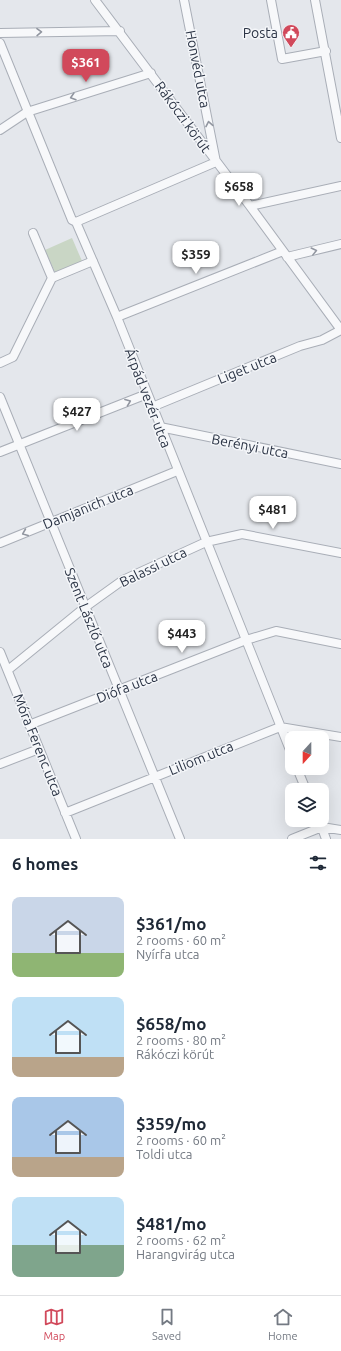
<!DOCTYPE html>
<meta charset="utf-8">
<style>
:root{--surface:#fff;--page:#f6f6f7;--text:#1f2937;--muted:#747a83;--line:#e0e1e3;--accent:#d1495b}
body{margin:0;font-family:Ubuntu,sans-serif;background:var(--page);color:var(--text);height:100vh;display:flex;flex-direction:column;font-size:15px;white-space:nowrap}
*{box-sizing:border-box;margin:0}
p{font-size:13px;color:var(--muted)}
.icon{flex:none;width:22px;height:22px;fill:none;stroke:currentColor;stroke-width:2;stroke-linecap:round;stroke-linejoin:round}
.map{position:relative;height:839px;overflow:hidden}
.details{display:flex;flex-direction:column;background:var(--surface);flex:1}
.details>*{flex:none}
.needle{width:26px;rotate:201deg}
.tools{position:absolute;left:285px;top:731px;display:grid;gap:8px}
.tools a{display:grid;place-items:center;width:44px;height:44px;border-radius:8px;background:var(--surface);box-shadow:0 4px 16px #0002;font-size:20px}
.price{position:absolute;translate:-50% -34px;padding:0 9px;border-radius:8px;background:#fff;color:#222;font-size:13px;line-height:26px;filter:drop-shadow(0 1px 2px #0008)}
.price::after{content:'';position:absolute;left:50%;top:24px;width:12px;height:9px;margin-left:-6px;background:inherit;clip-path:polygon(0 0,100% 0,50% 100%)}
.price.current{background:var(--accent);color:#fff}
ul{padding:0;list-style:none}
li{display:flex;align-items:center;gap:12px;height:100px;padding:0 12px}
li span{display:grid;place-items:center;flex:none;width:112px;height:80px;border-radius:8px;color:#555}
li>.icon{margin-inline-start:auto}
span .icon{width:48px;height:48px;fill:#fffc;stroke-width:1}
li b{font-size:17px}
h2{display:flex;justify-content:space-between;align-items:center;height:48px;padding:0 12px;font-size:17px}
.tabs{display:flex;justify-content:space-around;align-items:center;height:56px;border-top:1px solid var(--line);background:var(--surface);font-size:11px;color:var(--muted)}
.tabs a{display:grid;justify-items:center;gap:2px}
.tabs .current{color:var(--accent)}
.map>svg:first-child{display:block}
.green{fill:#c9d6c5}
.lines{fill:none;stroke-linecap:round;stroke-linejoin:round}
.minor-casing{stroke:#a9aeb7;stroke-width:10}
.minor{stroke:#f7f8fa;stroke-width:8}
.oneway{stroke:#9196a0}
.labels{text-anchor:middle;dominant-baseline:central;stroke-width:3;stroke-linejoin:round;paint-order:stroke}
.poi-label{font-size:14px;fill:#2b3445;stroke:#f4f6f9;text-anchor:end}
.street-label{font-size:14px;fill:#2b3445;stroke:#f4f6f9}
</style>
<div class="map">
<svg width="341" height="839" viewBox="0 0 341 839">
<rect width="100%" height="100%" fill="#e4e7ec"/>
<!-- green -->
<path class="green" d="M72 238 82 261 55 272 45 250Z"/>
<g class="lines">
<defs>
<path id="minor" d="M95 0 250 206 341 330
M271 0 282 59 326 51
M315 0 341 138
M0 33 120 31
M0 43 72 220 76 222 117 317 292 755
M0 130 27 112 151 73
M250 206 341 186
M76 222 216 162 184 0
M33 233 52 278
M287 257 341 244
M117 317 283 251
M0 363 13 357 52 278 93 261
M0 397 180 839
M152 407 300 346 322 340 341 330
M160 427 341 464
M0 452 147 394
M0 543 177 471
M0 652 76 839
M8 670 84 608 123 580 206 542 242 534 341 553
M29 725 246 640 276 631 341 644
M0 764 39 749
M297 768 306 790
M65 813 280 727 341 737
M319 820 326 839
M292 839 322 827 341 830"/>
</defs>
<!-- minor casing -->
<use href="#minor" class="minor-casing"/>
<!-- minor -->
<use href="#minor" class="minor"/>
</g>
<!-- one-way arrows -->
<defs><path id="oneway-chevron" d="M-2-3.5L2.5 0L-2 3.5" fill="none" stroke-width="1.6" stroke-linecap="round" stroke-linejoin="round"/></defs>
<g class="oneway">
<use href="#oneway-chevron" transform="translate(39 32) rotate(-1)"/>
<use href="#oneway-chevron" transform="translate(73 97) rotate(163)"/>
<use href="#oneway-chevron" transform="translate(209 124) rotate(-101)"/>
<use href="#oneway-chevron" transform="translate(314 251) rotate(-14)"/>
<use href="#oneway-chevron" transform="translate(128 402) rotate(-21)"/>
<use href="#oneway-chevron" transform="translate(25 533) rotate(157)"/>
</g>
<!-- icons -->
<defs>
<symbol id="civic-pin" viewBox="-11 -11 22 30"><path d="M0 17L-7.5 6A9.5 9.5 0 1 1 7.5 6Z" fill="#d1495b" stroke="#f4f6f9"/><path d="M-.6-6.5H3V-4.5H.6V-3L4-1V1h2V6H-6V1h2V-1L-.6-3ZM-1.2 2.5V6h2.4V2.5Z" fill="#fff"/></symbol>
</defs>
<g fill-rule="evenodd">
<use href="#civic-pin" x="281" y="23" width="20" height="27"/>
</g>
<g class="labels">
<!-- poi labels -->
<g class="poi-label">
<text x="278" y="33">Posta</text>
</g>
<!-- street labels -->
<g class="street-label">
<text transform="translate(198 69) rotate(79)">Honvéd utca</text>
<text transform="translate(183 117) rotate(54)">Rákóczi körút</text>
<text transform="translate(247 368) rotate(-22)">Liget utca</text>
<text transform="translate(148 398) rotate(69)">Árpád vezér utca</text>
<text transform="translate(250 446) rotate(11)">Berényi utca</text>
<text transform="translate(88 507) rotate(-22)">Damjanich utca</text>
<text transform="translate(153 567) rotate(-26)">Balassi utca</text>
<text transform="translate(89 618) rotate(68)">Szent László utca</text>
<text transform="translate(127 687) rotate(-21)">Diófa utca</text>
<text transform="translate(38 745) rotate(68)">Móra Ferenc utca</text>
<text transform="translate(201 758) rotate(-22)">Liliom utca</text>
</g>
</g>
</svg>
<div class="tools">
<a><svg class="needle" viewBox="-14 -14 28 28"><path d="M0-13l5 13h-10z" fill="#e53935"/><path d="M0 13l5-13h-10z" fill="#747a83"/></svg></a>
<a><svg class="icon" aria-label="layers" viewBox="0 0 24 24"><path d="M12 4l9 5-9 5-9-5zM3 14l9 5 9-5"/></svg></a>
</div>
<b class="price current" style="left:86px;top:83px">$361</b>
<b class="price" style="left:239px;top:207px">$658</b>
<b class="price" style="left:196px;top:275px">$359</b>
<b class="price" style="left:77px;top:432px">$427</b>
<b class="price" style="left:273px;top:530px">$481</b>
<b class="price" style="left:182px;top:654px">$443</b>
</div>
<section class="details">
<h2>6 homes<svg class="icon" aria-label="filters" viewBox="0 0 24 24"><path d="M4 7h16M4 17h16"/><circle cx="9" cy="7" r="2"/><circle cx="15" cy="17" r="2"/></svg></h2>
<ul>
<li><span style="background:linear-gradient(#c9d6e8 70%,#8fb573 0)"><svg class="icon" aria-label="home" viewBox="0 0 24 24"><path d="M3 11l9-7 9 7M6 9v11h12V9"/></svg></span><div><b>$361/mo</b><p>2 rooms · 60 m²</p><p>Nyírfa utca</p></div></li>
<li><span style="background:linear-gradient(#bfe0f5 75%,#b9a48a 0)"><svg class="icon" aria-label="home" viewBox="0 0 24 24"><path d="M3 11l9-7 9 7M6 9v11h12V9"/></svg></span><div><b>$658/mo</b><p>2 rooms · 80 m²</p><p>Rákóczi körút</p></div></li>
<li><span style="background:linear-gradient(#a9c7e8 75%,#b9a48a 0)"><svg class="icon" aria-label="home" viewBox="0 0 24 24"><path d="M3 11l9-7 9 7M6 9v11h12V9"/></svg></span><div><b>$359/mo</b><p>2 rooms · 60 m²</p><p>Toldi utca</p></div></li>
<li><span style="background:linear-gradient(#bfe0f5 60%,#7fa58c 0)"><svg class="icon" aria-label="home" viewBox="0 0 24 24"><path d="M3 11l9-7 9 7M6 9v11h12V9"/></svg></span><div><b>$481/mo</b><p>2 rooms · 62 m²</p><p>Harangvirág utca</p></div></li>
</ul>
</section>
<nav class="tabs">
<a class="current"><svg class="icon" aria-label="map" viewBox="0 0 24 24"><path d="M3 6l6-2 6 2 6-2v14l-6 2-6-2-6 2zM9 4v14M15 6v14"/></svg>Map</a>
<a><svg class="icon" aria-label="saved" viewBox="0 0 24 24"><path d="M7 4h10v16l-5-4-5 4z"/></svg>Saved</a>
<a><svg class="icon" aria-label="home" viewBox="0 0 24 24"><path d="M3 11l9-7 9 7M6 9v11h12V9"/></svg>Home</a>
</nav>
